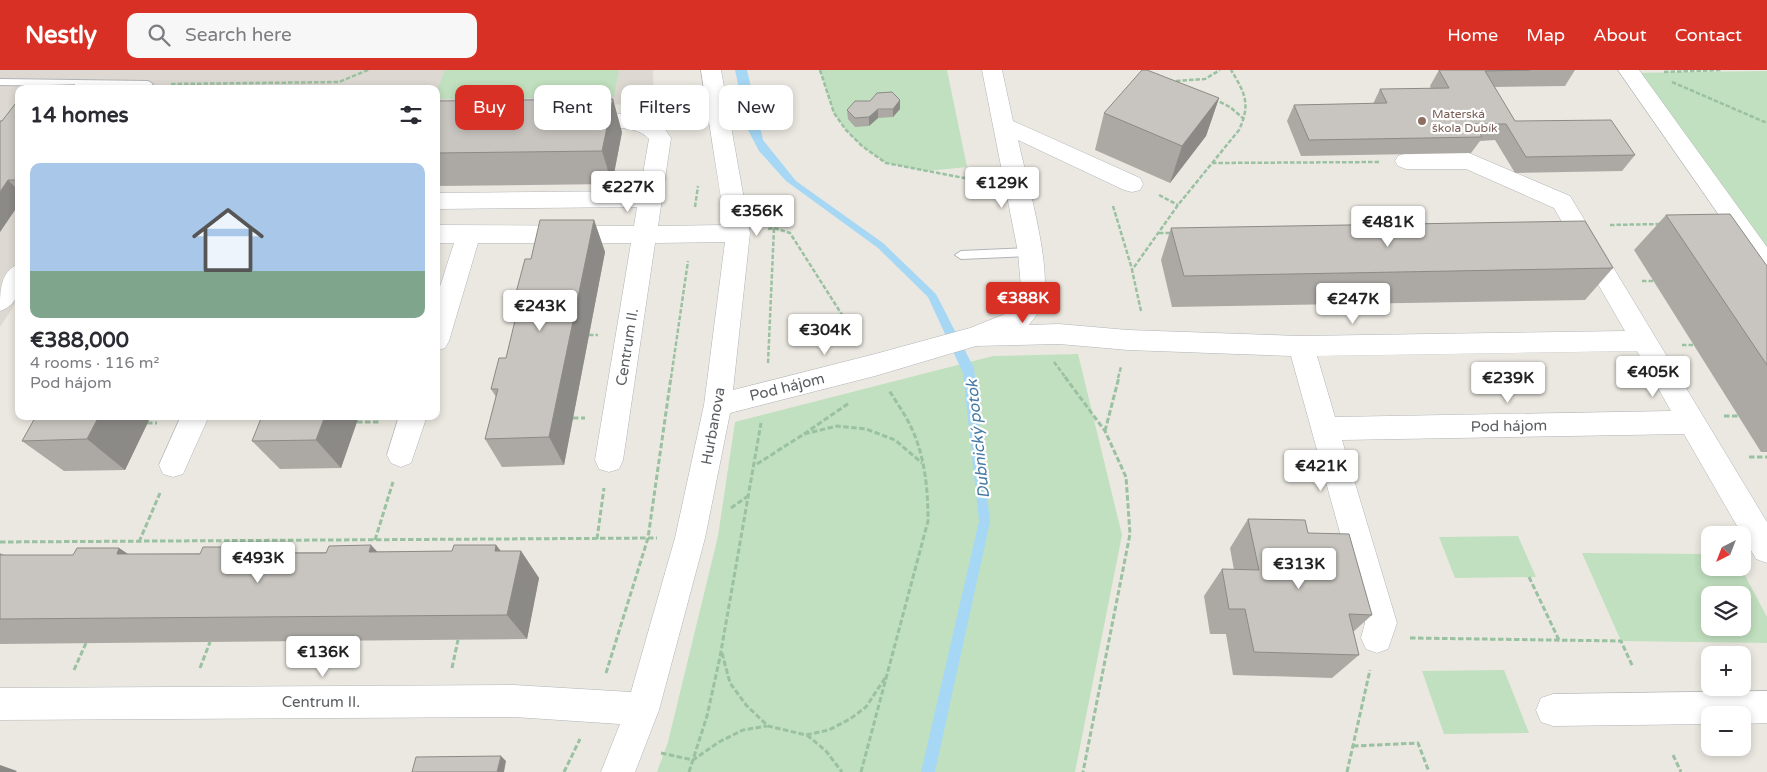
<!DOCTYPE html>
<meta charset="utf-8">
<style>
:root{--surface:#fff;--page:#f7f7f7;--text:#2b2b33;--muted:#7c7c81;--line:#e1e1e2;--accent:#d93025}
body{margin:0;font-family:"Varela Round",sans-serif;background:var(--page);color:var(--text);height:100vh;display:flex;flex-direction:column;font-size:19px;white-space:nowrap}
*{box-sizing:border-box;margin:0}
p{font-size:16px;color:var(--muted)}
.icon{flex:none;width:28px;height:28px;fill:none;stroke:currentColor;stroke-width:2;stroke-linecap:round;stroke-linejoin:round}
.map{position:relative;flex:1;overflow:hidden}
.details{position:absolute;left:15px;top:15px;width:425px;height:335px;display:flex;flex-direction:column;background:var(--surface);border-radius:10px;box-shadow:0 2px 8px #0003}
.details>*{flex:none}
.top-card{position:absolute;left:455px;top:15px;width:475px;height:45px;display:flex;gap:10px}
.needle{width:32px;rotate:222deg}
.controls{position:absolute;left:1701px;top:456px;display:grid;gap:10px}
.controls a{display:grid;place-items:center;width:50px;height:50px;border-radius:10px;background:var(--surface);box-shadow:0 2px 8px #0003;font-size:25px}
.price{position:absolute;translate:-50% -42px;padding:0 11px;border-radius:5px;background:#fff;color:#222;font-size:16px;line-height:32px;filter:drop-shadow(0 1px 2px #0008)}
.price::after{content:'';position:absolute;left:50%;top:30px;width:15px;height:11px;margin-left:-8px;background:inherit;clip-path:polygon(0 0,100% 0,50% 100%)}
.price.active{background:var(--accent);color:#fff}
ul{padding:0;list-style:none}
li{display:grid;align-content:center;gap:10px;height:265px;padding:0 15px}
li+li{border-top:1px solid var(--line)}
li span{display:grid;place-items:center;height:155px;border-radius:10px;color:#555}
li>.icon{margin-inline-start:auto}
span .icon{width:90px;height:90px;fill:#fffc;stroke-width:1}
li b{font-size:21px}
h2{display:flex;justify-content:space-between;align-items:center;height:60px;padding:0 15px;font-size:21px}
.pill{padding:0 18px;border-radius:10px;background:var(--surface);box-shadow:0 2px 8px #0003;font-size:18px;line-height:45px}
.pill.active{background:var(--accent);color:#fff}
header{display:flex;align-items:center;gap:30px;box-sizing:border-box;height:70px;padding:0 25px;background:var(--accent);color:#fff}
header strong{font-size:24px}
nav{display:flex;gap:28px;margin-inline-start:auto;font-size:18px}
.search{width:350px;height:45px;background:var(--page);display:flex;align-items:center;gap:12px;box-sizing:border-box;padding:0 18px;border-radius:10px;color:var(--muted);font-size:19px}
.map>svg:first-child{display:block}
.education{fill:#ddd9d2}
.green{fill:#c1e0bf;fill-rule:evenodd}
.water{fill:#a6d8f5}
.lines{fill:none;stroke-linecap:round;stroke-linejoin:round}
.lane-casing{stroke:#b1b4b7;stroke-width:2}
.street-casing{stroke:#b1b4b7;stroke-width:1}
.path-far1{stroke:#9ac1a1;stroke-width:2.5;stroke-dasharray:4.5 2;stroke-linecap:butt}
.path{stroke:#9ac1a1;stroke-width:3;stroke-dasharray:5.5 2.5;stroke-linecap:butt}
.lane{fill:#fff;fill-rule:evenodd}
.street{fill:#fff;fill-rule:evenodd}
.wall{fill:#aca9a5}
.shaded-wall{fill:#8c8a86}
.building{fill:#c8c5c0;stroke:#8c8a86}
.education-dot{fill:#8d6e63;stroke:#fff;stroke-width:2}
.labels{text-anchor:middle;dominant-baseline:central;stroke-width:4.5;stroke-linejoin:round;paint-order:stroke}
.far-education-label{font-size:12px;fill:#785e54;stroke:#fff;text-anchor:start}
.street-label{font-size:15px;fill:#595d60;stroke:#fff}
.water-label{font-size:16px;font-style:italic;fill:#467aa5;stroke:#fff}
</style>
<header>
<strong>Nestly</strong>
<div class="search"><svg class="icon" aria-label="search" viewBox="0 0 24 24"><circle cx="10" cy="10" r="6"/><path d="M15 15l6 6"/></svg>Search here</div>
<nav><a>Home</a><a>Map</a><a>About</a><a>Contact</a></nav>
</header>
<div class="map">
<svg width="1767" height="702" viewBox="0 0 1767 702">
<rect width="100%" height="100%" fill="#ebe8e1"/>
<!-- education -->
<path class="education" d="M0 0H653L654 34 436 37V19H19V228L0 257Z"/>
<!-- green -->
<path class="green" d="M445 0H619L614 27 436 29V23Z
M820 0H947L967 97 927 101 886 93 862 76 846 60 834 43Z
M1767 1V182L1630 3Z
M1078 284 1122 465 1075 702H657L668 672 718 466 735 352 993 286Z
M1518 466 1536 507 1455 508 1439 467Z
M1582 483 1710 484V498H1741L1767 547V573L1621 571ZM1710 525H1742V558H1710Z
M1504 600 1529 663 1444 664 1422 601Z"/>
<!-- water -->
<path class="water" d="M735 0H747L763 70 796 111 883 173 936 224 974 298 990 452 935 702H921L979 451 963 303 928 227 878 178 786 111 759 81 748 60Z"/>
<g class="lines">
<defs>
<path id="lane" d="M0 9 148 11 153 14 148 17 0 15Z
M1030 178 1036 182 1030 186 961 189 955 185 961 181Z"/>
<path id="street" d="M701 0H721L750 163 733 320 875 284 970 258 1010 242 1017 233 1021 218 1018 182 982 0H1002L1013 51 1140 108 1143 114 1140 120 1132 122 1124 120 1018 70C1026 108 1054 201 1042 236 1039 243 1033 249 1029 255L1059 254 1128 260 1301 266 1625 261 1554 138 1466 99H1406L1398 96 1395 91 1398 86 1406 83H1469L1570 126 1767 452V493L1756 489 1684 364 1342 370 1397 553 1388 579 1377 583 1366 579 1361 568 1365 553 1291 286 1128 280 1059 274 976 276 875 306 730 343 705 468 659 640 635 702H601L620 654 514 647 0 650V618L514 615 631 622 675 468 704 335 725 172 655 173 623 390 619 399 609 402 599 399 595 390 631 173H478L449 271 445 278 436 281V229L454 173H436V155L634 156 637 137 436 139V123L640 121 649 69C631 50 599 63 575 57L572 52 575 47C594 42 637 42 655 50 661 53 667 62 671 68L658 156 725 155ZM1637 281 1671 341 1335 347 1317 286Z
M1618 0H1639L1767 177V204L1758 201Z
M19 194C19 213 22 234 0 241 0 221 0 201 19 194Z
M181 346H209L183 404 173 407 163 404 159 395Z
M399 346H427L411 393 401 397 391 393 387 385Z
M1767 621V653L1742 654V645H1710V654L1553 656 1541 652 1536 640 1541 628 1553 624Z"/>
</defs>
<!-- lane casing -->
<use href="#lane" class="lane-casing"/>
<!-- street casing -->
<use href="#street" class="street-casing"/>
<!-- path-far1 -->
<path class="path-far1" d="M820 0 834 43 846 60 862 76 886 93 985 112
M1664 2 1721 0
M1176 11 1205 9 1220 0
M1672 12 1767 53
M171 14 339 12 368 0
M1214 29 1230 37 1244 49
M1212 93 1381 92
M1159 125 1178 135
M18 135 19 144
M1113 136 1132 199
M695 137 698 116
M1610 155 1661 154
M768 159 774 158 790 163 858 270
M1159 163H1174
M1642 211H1653
M1141 241 1132 200 1178 135 1239 60C1251 34 1245 23 1231 0
M589 265H598
M1682 275H1694
M1054 292 1066 308
M768 293 774 158
M671 308 688 191
M1118 308 1121 297"/>
<!-- path -->
<path class="path" d="M1065 307 1105 361 1126 407 1130 464 1083 702
M1724 346H1738
M573 348H585
M357 352H379
M147 353H157
M1105 361 1119 307
M804 364 849 333
M1749 387H1767
M757 394 804 364 837 356 866 359 895 370 922 393
M731 438 748 426
M597 469 604 418
M375 470 393 412
M0 472 657 468
M139 472 160 423
M1529 507 1559 570
M1410 568 1621 571 1632 595
M722 583 730 613 746 635 768 656 806 665 829 660 850 649 866 637 885 608
M200 598 210 572
M452 598 458 570
M324 599 333 571
M74 600 86 573
M606 603 648 468 671 307
M807 665 826 681 842 702
M1353 676 1418 673 1429 702
M661 683 693 690 719 672 743 660 767 656
M1673 685 1681 702
M564 702 580 669
M689 702 707 646 720 587 761 353
M861 702 928 451C928 419 925 386 911 357 905 344 896 332 889 320
M1347 702 1370 600"/>
<!-- lane -->
<use href="#lane" class="lane"/>
<!-- street -->
<use href="#street" class="street"/>
</g>
<!-- wall -->
<path class="wall" d="M1439 0H1575L1565 16 1494 17 1515 51 1635 85 1622 101 1515 103 1495 70 1480 71 1471 83 1301 86 1287 51 1294 35 1373 34 1380 19H1431L1430 16Z
M1219 28 1206 66 1170 113 1095 80 1104 43Z
M19 29V134L0 162V51H2Z
M436 31 622 62 612 114 436 116Z
M900 39 893 47 878 48 869 56 855 57 848 49 847 40Z
M1666 145 1767 196V382H1761L1634 180Z
M594 150 605 182 564 395 502 397 485 369 496 327 491 319 506 288 517 243 513 234 531 189Z
M1171 158 1613 198 1585 230 1172 237 1161 190Z
M151 346 125 400 64 401 22 371Z
M359 346 341 398 280 399 252 371Z
M1248 449 1308 463 1372 545 1353 562 1359 585 1332 608 1233 605 1226 564H1210L1204 526 1222 499 1234 500 1230 478Z
M496 475 501 481H521L539 508 527 569 0 574V483L4 485H73L119 478 128 484 452 481Z"/>
<!-- shaded-wall -->
<path class="shaded-wall" d="M1219 28 1206 66 1170 113 1182 76Z
M613 29 622 62 612 114 602 81Z
M900 30V39L893 47V39Z
M878 39V48L869 56V47Z
M8 110 19 121V134L0 162V122Z
M594 150 605 182 564 395 549 367Z
M99 346H151L125 400 87 369Z
M325 346H359L341 398 316 370Z
M371 475 397 502 369 482Z
M496 475 516 502 521 481 539 508 527 569 507 545 495 481Z
M245 477 277 504 242 483Z
M119 478 159 505 117 484Z
M501 686 506 691 504 702H497Z
M0 695 17 701 16 702H0Z"/>
<!-- building -->
<path class="building" d="M1142 0H1147L1219 28 1182 76 1104 43Z
M1439 0H1530L1485 1 1515 51 1611 50 1635 85 1526 87 1506 54H1475L1482 67 1309 70 1294 35 1387 33 1380 19 1449 18Z
M75 15 73 19H20L22 16Z
M892 22 900 30 893 39H878L869 47 855 48 847 40 855 31H870L877 23Z
M19 29V96L17 99H19V110H8L0 122V51H2Z
M613 29 602 81 436 83V31Z
M1730 144 1767 196V295L1666 145Z
M540 150H594L549 367 485 369 498 319H491L499 288H506L519 234H513L525 189H531Z
M1585 151 1613 198 1184 206 1171 158Z
M36 346H99L87 369 22 371Z
M262 346H325L316 370 252 371Z
M1248 449 1305 450 1308 463 1349 464 1372 545 1349 544 1359 585 1254 582 1245 539H1229L1222 499 1259 500Z
M371 475 369 482 452 481 454 475H496L495 481H521L507 545 0 549V485H73L77 478H119L117 484H200L203 477H245L242 483H326L329 476Z
M501 686 497 702H412L416 687Z"/>
<!-- markers -->
<circle class="education-dot" cx="1422" cy="51" r="5"/>
<g class="labels">
<!-- far-education labels -->
<g class="far-education-label">
<text x="1432" y="44">Materská<tspan x="1432" dy="14">škola Dubík</tspan></text>
</g>
<!-- street labels -->
<g class="street-label">
<text transform="translate(627 277) rotate(-81)">Centrum II.</text>
<text transform="translate(787 317) rotate(-14)">Pod hájom</text>
<text transform="translate(713 356) rotate(-80)">Hurbanova</text>
<text transform="translate(1509 356) rotate(-1)">Pod hájom</text>
<text x="321" y="632">Centrum II.</text>
</g>
<!-- water labels -->
<g class="water-label">
<text transform="translate(978 369) rotate(-96)">Dubnický potok</text>
</g>
</g>
</svg>
<div class="controls">
<a><svg class="needle" viewBox="-14 -14 28 28"><path d="M0-13l5 13h-10z" fill="#e53935"/><path d="M0 13l5-13h-10z" fill="#7c7c81"/></svg></a>
<a><svg class="icon" aria-label="layers" viewBox="0 0 24 24"><path d="M12 4l9 5-9 5-9-5zM3 14l9 5 9-5"/></svg></a>
<a>+</a>
<a>−</a>
</div>
<b class="price" style="left:1002px;top:139px">€129K</b>
<b class="price" style="left:628px;top:143px">€227K</b>
<b class="price" style="left:757px;top:167px">€356K</b>
<b class="price" style="left:1388px;top:178px">€481K</b>
<b class="price active" style="left:1023px;top:254px">€388K</b>
<b class="price" style="left:1353px;top:255px">€247K</b>
<b class="price" style="left:540px;top:262px">€243K</b>
<b class="price" style="left:825px;top:286px">€304K</b>
<b class="price" style="left:1653px;top:328px">€405K</b>
<b class="price" style="left:1508px;top:334px">€239K</b>
<b class="price" style="left:1321px;top:422px">€421K</b>
<b class="price" style="left:258px;top:514px">€493K</b>
<b class="price" style="left:1299px;top:520px">€313K</b>
<b class="price" style="left:323px;top:608px">€136K</b>
<div class="top-card">
<a class="pill active">Buy</a>
<a class="pill">Rent</a>
<a class="pill">Filters</a>
<a class="pill">New</a>
</div>
<section class="details">
<h2>14 homes<svg class="icon" aria-label="filters" viewBox="0 0 24 24"><path d="M4 7h16M4 17h16"/><circle cx="9" cy="7" r="2"/><circle cx="15" cy="17" r="2"/></svg></h2>
<ul>
<li><span style="background:linear-gradient(#a9c7e8 70%,#7fa58c 0)"><svg class="icon" aria-label="home" viewBox="0 0 24 24"><path d="M3 11l9-7 9 7M6 9v11h12V9"/></svg></span><div><b>€388,000</b><p>4 rooms · 116 m²</p><p>Pod hájom</p></div></li>
</ul>
</section>
</div>
